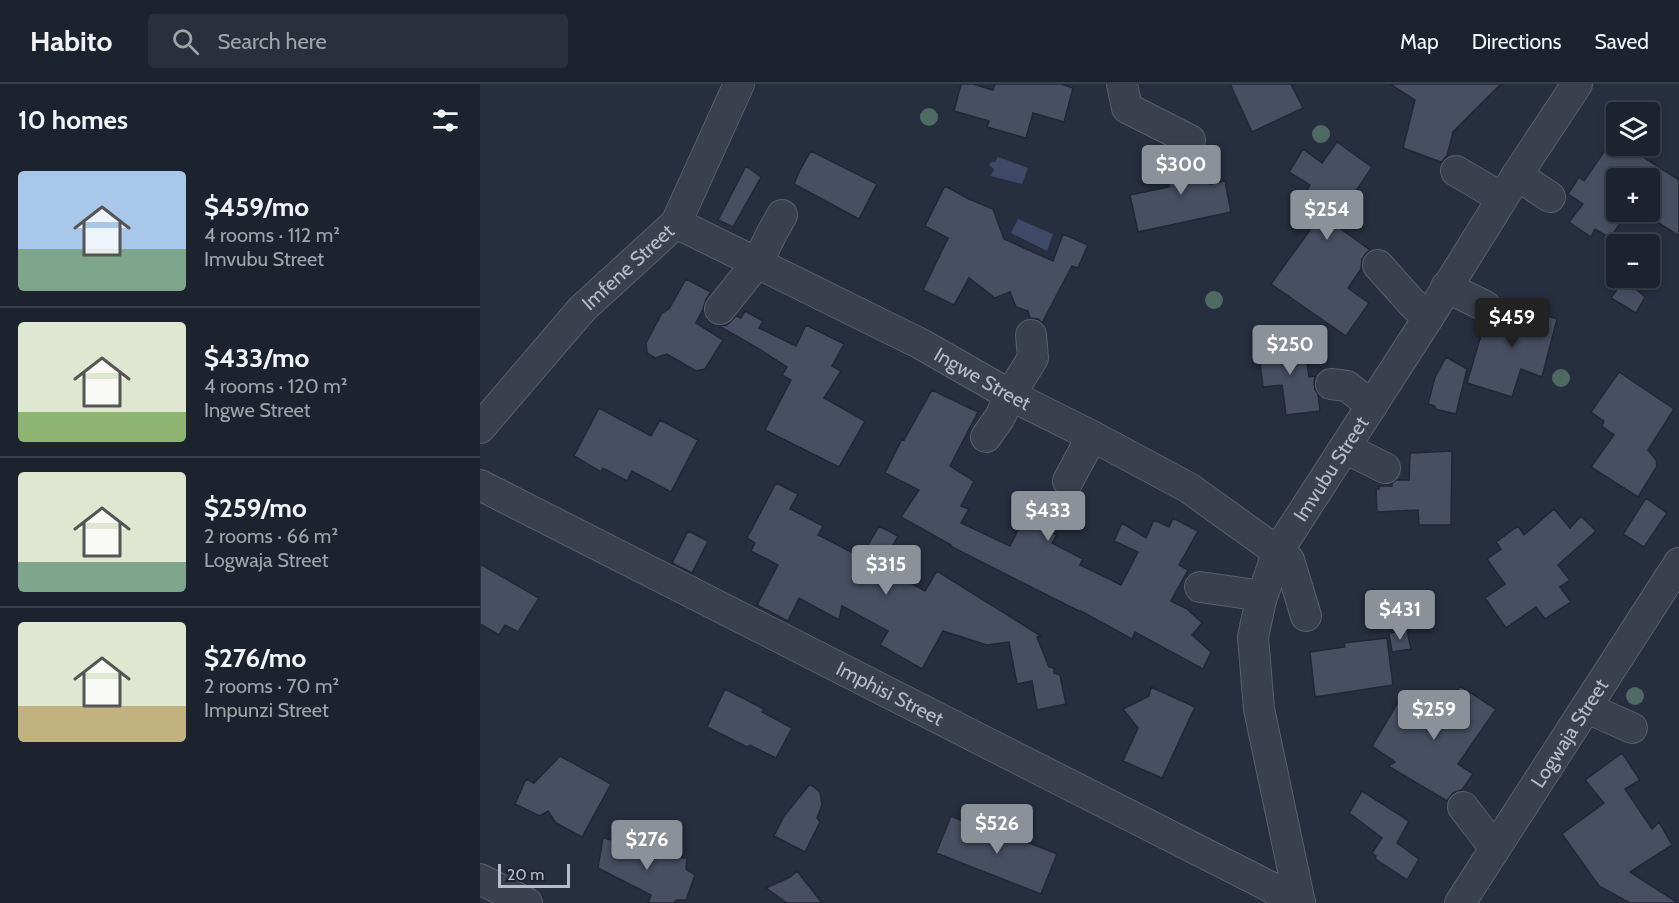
<!DOCTYPE html>
<meta charset="utf-8">
<style>
:root{--surface:#1d222f;--page:#2a2f3b;--text:#f1f3f6;--muted:#a0a4aa;--line:#3b3f4b;--accent:#8c9099}
body{margin:0;font-family:Cabin,sans-serif;background:var(--page);color:var(--text);height:100vh;display:flex;flex-direction:column;font-size:22px;white-space:nowrap}
*{box-sizing:border-box;margin:0}
p{font-size:20px;color:var(--muted)}
.icon{flex:none;width:33px;height:33px;fill:none;stroke:currentColor;stroke-width:2;stroke-linecap:round;stroke-linejoin:round}
.map{position:relative;flex:1;overflow:hidden}
.drawer{display:flex;flex-direction:column;background:var(--surface);width:480px}
.drawer>*{flex:none}
.controls{position:absolute;left:1126px;top:18px;display:grid;gap:12px}
.controls a{display:grid;place-items:center;width:54px;height:54px;border-radius:6px;background:var(--surface);box-shadow:0 3px 9px #0003,0 0 0 2px var(--line);font-size:30px}
.scale{position:absolute;left:18px;bottom:15px;width:72px;box-sizing:border-box;padding-left:6px;border:3px solid #b7bcca;border-top:0;font-size:16px;line-height:21px;white-space:nowrap;color:#b7bcca;-webkit-text-stroke:4px #202534;paint-order:stroke}
.price{position:absolute;translate:-50% -51px;padding:0 14px;border-radius:6px;background:var(--accent);color:#fff;font-size:20px;line-height:39px;filter:drop-shadow(0 2px 3px #0008)}
.price::after{content:'';position:absolute;left:50%;top:36px;width:18px;height:14px;margin-left:-9px;background:inherit;clip-path:polygon(0 0,100% 0,50% 100%)}
.price.on{background:#222;color:#fff}
ul{padding:0;list-style:none}
li{display:flex;align-items:center;gap:18px;height:150px;padding:0 18px}
li+li{border-top:2px solid var(--line)}
li span{display:grid;place-items:center;flex:none;width:168px;height:120px;border-radius:6px;color:#555}
li>.icon{margin-inline-start:auto}
span .icon{width:72px;height:72px;fill:#fffc;stroke-width:1}
li b{font-size:26px}
h2{display:flex;justify-content:space-between;align-items:center;height:72px;padding:0 18px;font-size:26px}
header{display:flex;align-items:center;gap:36px;box-sizing:border-box;height:84px;padding:0 30px;background:var(--surface);border-bottom:2px solid var(--line)}
header strong{font-size:28px}
nav{display:flex;gap:33px;margin-inline-start:auto;font-size:21px}
.search{width:420px;height:54px;background:var(--page);display:flex;align-items:center;gap:15px;box-sizing:border-box;padding:0 21px;border-radius:6px;color:var(--muted);font-size:22px}
main{display:flex;flex:1;min-height:0}
.map>svg:first-child{display:block}
.water{fill:#3e4967}
.building{fill:#484f63;stroke:#222736;stroke-width:1.5}
.lines{fill:none;stroke-linecap:round;stroke-linejoin:round}
.minor-casing{stroke:#595e6d;stroke-width:32}
.minor{stroke:#3b404f;stroke-width:30}
.tree{fill:#4f6963}
.labels{text-anchor:middle;dominant-baseline:central;stroke-width:6;stroke-linejoin:round;paint-order:stroke}
.street-label{font-size:20px;fill:#b7bcca;stroke:#202534}
</style>
<header>
<strong>Habito</strong>
<div class="search"><svg class="icon" aria-label="search" viewBox="0 0 24 24"><circle cx="10" cy="10" r="6"/><path d="M15 15l6 6"/></svg>Search here</div>
<nav><a>Map</a><a>Directions</a><a>Saved</a></nav>
</header>
<main>
<section class="drawer">
<h2>10 homes<svg class="icon" aria-label="filters" viewBox="0 0 24 24"><path d="M4 7h16M4 17h16"/><circle cx="9" cy="7" r="2"/><circle cx="15" cy="17" r="2"/></svg></h2>
<ul>
<li><span style="background:linear-gradient(#a9c7e8 65%,#7fa58c 0)"><svg class="icon" aria-label="home" viewBox="0 0 24 24"><path d="M3 11l9-7 9 7M6 9v11h12V9"/></svg></span><div><b>$459/mo</b><p>4 rooms · 112 m²</p><p>Imvubu Street</p></div></li>
<li><span style="background:linear-gradient(#dfe7d0 75%,#8fb573 0)"><svg class="icon" aria-label="home" viewBox="0 0 24 24"><path d="M3 11l9-7 9 7M6 9v11h12V9"/></svg></span><div><b>$433/mo</b><p>4 rooms · 120 m²</p><p>Ingwe Street</p></div></li>
<li><span style="background:linear-gradient(#dfe7d0 75%,#7fa58c 0)"><svg class="icon" aria-label="home" viewBox="0 0 24 24"><path d="M3 11l9-7 9 7M6 9v11h12V9"/></svg></span><div><b>$259/mo</b><p>2 rooms · 66 m²</p><p>Logwaja Street</p></div></li>
<li><span style="background:linear-gradient(#dfe7d0 70%,#c2b280 0)"><svg class="icon" aria-label="home" viewBox="0 0 24 24"><path d="M3 11l9-7 9 7M6 9v11h12V9"/></svg></span><div><b>$276/mo</b><p>2 rooms · 70 m²</p><p>Impunzi Street</p></div></li>
</ul>
</section>
<div class="map">
<svg width="1199" height="819" viewBox="0 0 1199 819">
<rect width="100%" height="100%" fill="#272e3f"/>
<!-- water -->
<path class="water" d="M518 73 548 84 542 100 511 92 514 85 509 81 511 78H515Z
M538 135 573 150 567 167 531 149Z"/>
<!-- building -->
<path class="building" d="M481 0H493L513 6 515 0H581L593 4 584 38 553 29 546 54 507 43 509 37 474 27Z
M750 0H811L823 24 772 48Z
M910 0H1021L973 48 967 72 961 78 923 64 935 16Z
M1134 53 1137 55V62H1146L1199 96V152L1162 128H1170V94H1137V128H1148L1130 154 1115 145 1111 153 1089 138 1103 120 1088 110 1099 93 1104 97Z
M857 58 892 83 854 140 890 166 886 169 882 175 881 185 868 204 889 219 866 252 791 200 830 146 815 131 830 101 809 88 823 65 842 79Z
M331 67 397 100 379 135 314 100 319 88Z
M723 69 730 100 745 97 751 128 658 148 650 111 689 103 684 77 706 72 711 73Z
M266 82 281 93 253 143 238 136Z
M465 102 489 115 513 125 524 155 573 177 583 150 608 161 598 184 592 182 562 239 558 235 550 234 548 227 536 223 530 208 515 214 489 194 474 221 443 206 468 154 445 142Z
M206 195 231 208 226 215 223 225 216 239 243 256 225 285 216 287 187 270 175 274 167 269 166 259 182 229 189 225Z
M1144 195 1165 213 1156 229 1131 214Z
M1025 218 1077 235 1062 293 1041 285 1032 313 987 299 1004 241 1017 244Z
M265 227 283 237 279 244 316 262 326 241 364 260 352 282 361 287 344 314 385 337 359 383 285 346 311 296 302 291 307 283 279 265 239 242 247 241 256 232 261 234Z
M824 256 829 293 835 292 834 298 835 306 838 310 840 327 806 331 802 301 783 303 778 262Z
M966 273 987 285 976 330 955 325V322L948 320 955 293Z
M1139 288 1194 325 1168 366 1176 376 1177 382 1158 413 1111 383 1134 351 1122 342 1124 337 1111 328Z
M452 306 498 328 470 382 494 397 481 422 489 425 481 439 530 462 544 434 577 451 572 459 603 475 600 481 641 501 658 468 634 457 642 439 666 454 674 436 689 443 693 434 718 447 699 481 708 486 691 517 707 525 722 539 712 551 731 568 723 585 655 548 652 555 601 527V528L470 462 471 461 421 433 439 406 405 389 422 355 424 356Z
M119 324 171 352 180 336 218 356 191 408 152 387 147 397 123 384 121 388 94 372Z
M972 367 971 441H939L938 426 897 428 896 405H899V402H912V399L916 396H929L930 369Z
M296 399 318 410 310 425 343 442 338 451 381 473 399 442 418 452 401 483 445 507 457 487 561 552 557 553 569 583 574 584V589L580 591 586 620 557 626 552 597 537 600 529 558 507 561 463 547 442 585 400 561 408 547 362 522 359 536 319 514 308 537 277 521 298 481 271 467 275 459 267 454Z
M1166 414 1187 429 1164 463 1143 450Z
M1074 425 1090 444 1101 432 1116 447 1078 481 1090 496 1080 503 1091 518 1065 535 1056 523 1026 544 1005 514 1025 500 1007 475 1021 465 1016 458 1038 442 1044 451Z
M208 447 228 457 212 489 192 479Z
M0 480 59 514 38 548 25 541 19 551 0 540Z
M927 546 931 565 912 568 909 549Z
M907 554 913 601 835 613 830 568 865 563 864 559Z
M980 602 1016 625 978 680 993 690 982 706 973 709 967 717 908 682 915 678 892 662 924 608 962 631Z
M671 603 715 623 682 694 643 677 658 644 643 625 669 612Z
M245 605 284 625 282 628 312 644 296 674 270 661 267 663 227 643Z
M1142 669 1160 696 1145 705 1172 745 1179 738 1192 761 1150 788 1198 819H1150L1119 802 1082 750 1124 719 1105 696Z
M80 672 131 700 102 753 76 739 68 727 60 732 35 720 46 695 54 699Z
M330 700 340 708 342 721 337 734 340 738 325 768 294 752 304 732Z
M882 707 929 737 917 759 939 775 927 796 895 775 896 772 892 769 902 754 869 729Z
M471 732 512 749 514 745 577 770 561 810 456 769Z
M123 754 151 760 170 771 207 774 206 785 215 791 206 816H196L194 819H168L171 811 118 784Z
M317 787 342 819H307L286 804 310 793Z"/>
<g class="lines">
<defs>
<g id="minor">
<path d="M642 0 647 24 710 56"/>
<path d="M976 87 1022 114"/>
<path d="M1037 91 1070 113"/>
<path id="s1" d="M196 139 441 260 530 311 612 352 709 404 809 476 826 532"/>
<path d="M277 179 292 149 302 131"/>
<path d="M898 181 932 219 948 234"/>
<path d="M966 203 1005 222"/>
<path d="M240 225 268 190 271 176"/>
<path d="M851 300 867 302 892 322"/>
<path id="s2" d="M0 344 102 225 196 139 259 0"/>
<path d="M506 353 520 333 530 311 553 274 551 251"/>
<path d="M865 364 905 384"/>
<path d="M588 397 612 352"/>
<path id="s3" d="M0 401 820 818"/>
<path d="M720 503 769 510 781 516"/>
<path d="M1107 624 1152 644"/>
<path d="M983 723 1007 754 1016 763"/>
<path d="M0 795 47 819"/>
<path id="s4" d="M820 819 779 625 773 553 781 516 798 467 948 234 1037 91 1097 0"/>
<path id="s5" d="M980 819 1199 479"/>
</g>
</defs>
<!-- minor casing -->
<use href="#minor" class="minor-casing"/>
<!-- minor -->
<use href="#minor" class="minor"/>
</g>
<!-- trees -->
<g class="tree">
<circle cx="449" cy="33" r="9"/>
<circle cx="841" cy="50" r="9"/>
<circle cx="734" cy="216" r="9"/>
<circle cx="1081" cy="294" r="9"/>
<circle cx="1155" cy="612" r="9"/>
</g>
<g class="labels">
<!-- street labels -->
<g class="street-label">
<text stroke="none"><textPath href="#s2" startOffset="219">Imfene Street</textPath></text>
<text stroke="none"><textPath href="#s1" startOffset="344">Ingwe Street</textPath></text>
<text stroke="none"><textPath href="#s4" startOffset="458">Imvubu Street</textPath></text>
<text stroke="none"><textPath href="#s3" startOffset="460">Imphisi Street</textPath></text>
<text stroke="none"><textPath href="#s5" startOffset="202">Logwaja Street</textPath></text>
</g>
</g>
</svg>
<div class="controls">
<a><svg class="icon" aria-label="layers" viewBox="0 0 24 24"><path d="M12 4l9 5-9 5-9-5zM3 14l9 5 9-5"/></svg></a>
<a>+</a>
<a>−</a>
</div>
<div class="scale">20 m</div>
<b class="price" style="left:701px;top:112px">$300</b>
<b class="price" style="left:847px;top:157px">$254</b>
<b class="price on" style="left:1032px;top:265px">$459</b>
<b class="price" style="left:810px;top:292px">$250</b>
<b class="price" style="left:568px;top:458px">$433</b>
<b class="price" style="left:406px;top:512px">$315</b>
<b class="price" style="left:920px;top:557px">$431</b>
<b class="price" style="left:954px;top:657px">$259</b>
<b class="price" style="left:517px;top:771px">$526</b>
<b class="price" style="left:167px;top:787px">$276</b>
</div>
</main>
